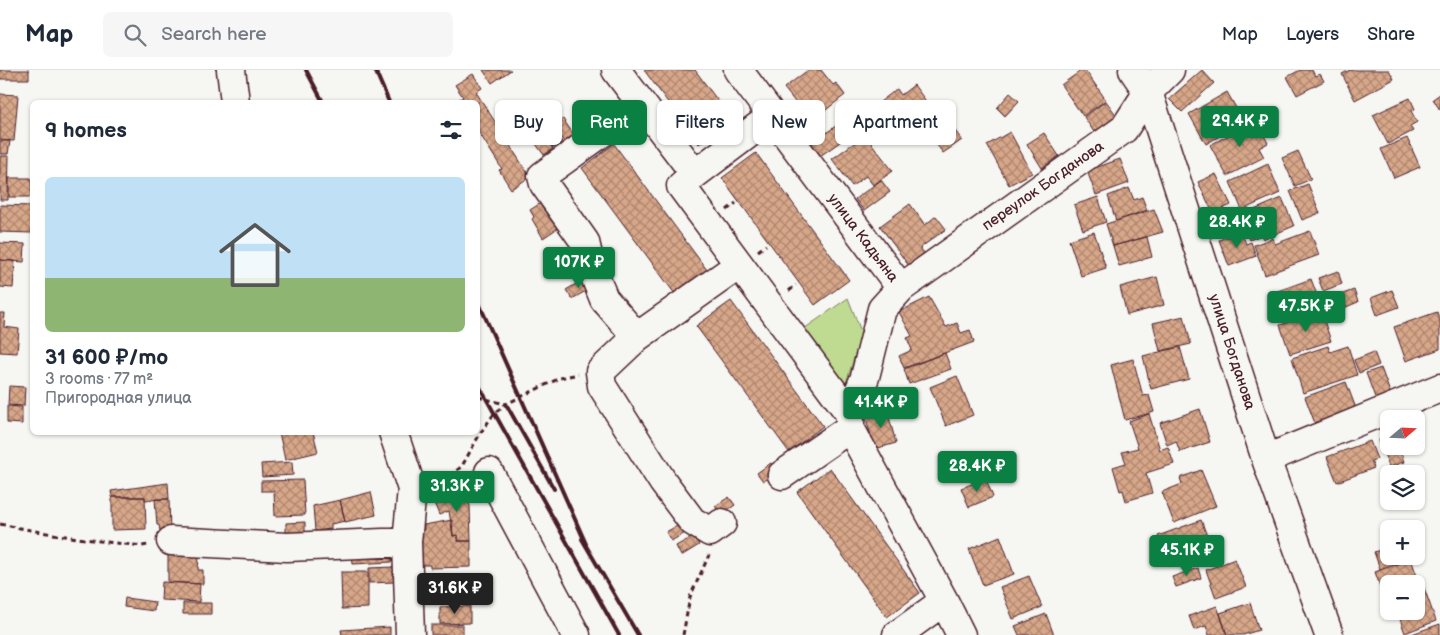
<!DOCTYPE html>
<meta charset="utf-8">
<style>
:root{--surface:#fff;--page:#f6f6f7;--text:#1f2937;--muted:#747a83;--line:#e0e1e3;--accent:#0b8043}
body{margin:0;font-family:"Balsamiq Sans",sans-serif;background:var(--page);color:var(--text);height:100vh;display:flex;flex-direction:column;font-size:19px;white-space:nowrap}
*{box-sizing:border-box;margin:0}
p{font-size:16px;color:var(--muted)}
.icon{flex:none;width:28px;height:28px;fill:none;stroke:currentColor;stroke-width:2;stroke-linecap:round;stroke-linejoin:round}
.map{position:relative;flex:1;overflow:hidden}
.drawer{position:absolute;left:30px;top:30px;width:450px;height:335px;display:flex;flex-direction:column;background:var(--surface);border-radius:8px;box-shadow:0 1px 4px #0004}
.drawer>*{flex:none}
.guide{position:absolute;left:495px;top:30px;width:475px;height:45px;display:flex;gap:10px}
.needle{width:32px;rotate:71deg}
.fabs{position:absolute;left:1380px;top:340px;display:grid;gap:10px}
.fabs a{display:grid;place-items:center;width:45px;height:45px;border-radius:8px;background:var(--surface);box-shadow:0 1px 4px #0004;font-size:25px}
.price{position:absolute;translate:-50% -42px;padding:0 11px;border-radius:5px;background:var(--accent);color:#fff;font-size:16px;line-height:32px;filter:drop-shadow(0 1px 2px #0008)}
.price::after{content:'';position:absolute;left:50%;top:30px;width:15px;height:11px;margin-left:-8px;background:inherit;clip-path:polygon(0 0,100% 0,50% 100%)}
.price.on{background:#222;color:#fff}
ul{padding:0;list-style:none}
li{display:grid;align-content:center;gap:10px;height:265px;padding:0 15px}
li+li{border-top:1px solid var(--line)}
li span{display:grid;place-items:center;height:155px;border-radius:8px;color:#555}
li>.icon{margin-inline-start:auto}
span .icon{width:90px;height:90px;fill:#fffc;stroke-width:1}
li b{font-size:21px}
h2{display:flex;justify-content:space-between;align-items:center;height:60px;padding:0 15px;font-size:21px}
.chip{padding:0 18px;border-radius:8px;background:var(--surface);box-shadow:0 1px 4px #0004;font-size:18px;line-height:45px}
.chip.on{background:var(--accent);color:#fff}
header{display:flex;align-items:center;gap:30px;box-sizing:border-box;height:70px;padding:0 25px;background:var(--surface);border-bottom:1px solid var(--line)}
header strong{font-size:24px}
nav{display:flex;gap:28px;margin-inline-start:auto;font-size:18px}
.search{width:350px;height:45px;background:var(--page);display:flex;align-items:center;gap:12px;box-sizing:border-box;padding:0 18px;border-radius:8px;color:var(--muted);font-size:19px}
.map>svg:first-child{display:block}
.park{fill:#bfda91;stroke:#847c5e}
.building{fill:url(#building-cross-hatch);stroke:#4a1f2b}
.lines{fill:none;stroke-linecap:round;stroke-linejoin:round}
.minor-casing{stroke:#4a1f2b;stroke-width:31}
.path{stroke:#4a1f2b;stroke-width:3;stroke-dasharray:5 4;stroke-linecap:butt}
.minor{stroke:#f6f6f2;stroke-width:28}
.rail{stroke:#4a1f2b;stroke-width:4}
.labels{text-anchor:middle;dominant-baseline:central;stroke-width:5;stroke-linejoin:round;paint-order:stroke}
.street-label{font-size:15px;fill:#4a1f2b;stroke:#f6f6f2}
</style>
<header>
<strong>Map</strong>
<div class="search"><svg class="icon" aria-label="search" viewBox="0 0 24 24"><circle cx="10" cy="10" r="6"/><path d="M15 15l6 6"/></svg>Search here</div>
<nav><a>Map</a><a>Layers</a><a>Share</a></nav>
</header>
<div class="map">
<svg width="1440" height="565" viewBox="0 0 1440 565">
<defs>
<pattern id="building-cross-hatch" width="8" height="8" patternUnits="userSpaceOnUse" patternTransform="scale(1.25)"><rect width="8" height="8" fill="#d7a789"/><path d="M0 0l8 8M0 8l8-8" fill="none" stroke="#b08770"/></pattern>
</defs>
<rect width="100%" height="100%" fill="#f6f6f2"/>
<filter id="ink" filterUnits="userSpaceOnUse"><feTurbulence type="fractalNoise" baseFrequency=".02" numOctaves="2"/><feDisplacementMap in="SourceGraphic" scale="10" xChannelSelector="R" yChannelSelector="G"/><feConvolveMatrix kernelMatrix="1 2 1 2 8 2 1 2 1" color-interpolation-filters="sRGB"/></filter>
<g filter="url(#ink)">
<!-- park -->
<path class="park" d="M848 228 862 264 844 319 801 261Z"/>
<!-- building -->
<path class="building" d="M0 0H29V9H0Z
M483 0H511L492 13Z
M644 0H695L732 50 699 74Z
M808 0H821L833 15 836 13 845 25 822 43 825 47 816 54 813 49 810 51 784 18Z
M1082 0H1085L1106 30 1083 46 1061 15Z
M1202 0 1214 13 1182 42 1169 29Z
M1300 0H1312L1315 6 1320 4 1324 11 1297 25 1287 7Z
M1350 0H1389L1394 9 1355 30 1342 4Z
M473 4 482 18 476 22 530 107 511 119 499 100 502 99 478 61V32H459L458 30 463 27 455 15Z
M914 15 934 42 907 62 896 47 893 50 880 32 897 19 901 25Z
M1227 22 1244 52 1206 74 1189 44Z
M1010 23 1019 31 1005 46 997 38Z
M0 24 18 25 14 71 0 70Z
M1440 24V40L1433 29Z
M1410 28 1415 39 1411 41 1417 52 1410 56 1413 61 1388 74 1373 45Z
M1106 31 1117 46 1094 62 1084 47Z
M563 49 574 65 564 72 553 56Z
M844 50 853 63 820 86 811 74Z
M1256 51 1268 73 1259 78 1264 87 1227 106 1210 75Z
M551 57 562 72 553 78 543 63Z
M953 58 962 70 943 83 934 71Z
M1010 62 1032 103 1009 115 987 75Z
M542 63 553 79 544 85 533 70Z
M1044 63 1059 86 1042 98 1027 74Z
M865 65 893 101 873 115 866 106 852 116 832 89Z
M1407 68 1420 97 1394 108 1381 79Z
M0 71H10L8 84H0Z
M614 74 707 200 675 224 582 98Z
M1298 81 1311 109 1295 116 1282 88Z
M756 83 849 210 815 235 722 108Z
M0 86H9L8 130H0Z
M1120 89 1129 113 1096 125 1087 101Z
M1268 94 1280 123 1242 140 1230 112Z
M1216 104 1231 135 1213 143 1198 112Z
M9 108H31L32 127H9Z
M881 110 890 122 864 141 855 129Z
M1308 114 1320 143 1302 150 1290 121Z
M1129 118 1134 130 1142 127 1147 140 1116 151 1108 126Z
M1098 127 1106 152 1083 160 1074 135Z
M1282 128 1294 156 1263 169 1261 165 1250 170 1240 146Z
M544 131 558 158 543 168 532 149 534 147 530 140Z
M910 134 925 155 936 146 946 159 920 178 925 184 909 196 880 156Z
M0 135 32 136V163L0 162Z
M1154 139 1163 162 1113 176 1106 154Z
M1310 161 1319 185 1265 205 1254 175 1273 168 1275 174Z
M1094 162 1106 198 1081 206 1069 170Z
M1241 162 1246 174 1251 172 1256 186 1229 196 1219 170Z
M1147 167 1152 187 1119 196 1113 176Z
M0 173 25 174 24 192 0 190Z
M0 190 15 191 13 218 0 217Z
M1338 201 1342 214 1323 221 1318 208Z
M1157 207 1164 235 1127 245 1120 217Z
M586 208 591 218 572 229 566 220Z
M1311 209 1321 236 1285 249 1275 222Z
M1354 220 1358 232 1339 240 1334 227Z
M1392 220 1399 237 1377 245 1371 228Z
M929 227 946 257 957 253 961 263 970 260 974 272 904 298 899 286 912 280 907 268 912 266 899 242Z
M731 231 823 356 789 382 696 256Z
M1321 242 1331 271 1290 284 1280 255Z
M1437 242 1440 251V279L1406 291 1394 257Z
M0 243H5L4 257 19 259 17 283 0 282Z
M1184 246 1191 274 1160 281 1153 253Z
M1328 276 1330 282 1348 276 1357 305 1303 323 1292 288Z
M1180 277 1189 309 1151 319 1143 286Z
M1374 282 1379 295 1359 303 1354 290Z
M945 283 951 299 909 314 904 299Z
M1133 289 1143 326 1149 325 1154 342 1125 350 1111 295Z
M1381 298 1392 328 1377 333 1366 303Z
M957 306 973 345 946 356 930 317Z
M1346 312 1357 341 1316 356 1305 327Z
M9 316 25 317 24 336 8 335Z
M7 336 22 337V354L7 353Z
M1200 339 1210 372 1180 382 1176 371 1167 375 1160 353Z
M887 340 896 373 875 379 865 346Z
M1149 344 1160 380 1168 377 1174 394 1146 403 1152 423 1126 431 1123 420 1120 421 1113 397 1126 393 1122 382 1138 378 1129 351Z
M279 362H313L318 382 285 390Z
M1389 366V376H1399L1404 392 1389 397 1379 370Z
M1370 371 1377 389 1371 391 1374 398 1337 412 1327 387Z
M292 392 293 405 262 407 261 394Z
M771 393 777 402 763 411 757 403Z
M830 398 920 523 887 547 797 422Z
M1201 400 1216 436 1174 453 1162 422 1182 414 1180 408Z
M986 409 993 427 969 437 961 418Z
M303 410 305 445 275 446 274 421H261V411Z
M168 413 169 429 145 430V427H112L111 421Z
M463 419 470 436 471 471H458V465L453 466 449 441 439 445 433 430Z
M371 422 376 445 345 452 340 430Z
M112 427H145L146 459 112 460Z
M729 427 735 435 721 445 715 436Z
M155 429H169L170 461H160L159 455H157Z
M340 430 345 451 331 454V459L315 461 313 436Z
M452 450 453 466 458 465V471H471V497L430 498V495H418V480H421V460H424V455Z
M1201 450 1212 479 1169 496 1158 466Z
M305 452V464H286V453Z
M682 453 687 462 671 471 666 462Z
M694 466 699 475 681 486 676 476Z
M1000 466 1014 504 983 515 969 479Z
M1389 477V486H1398L1400 492 1380 499 1374 482Z
M392 481V492L353 494 352 482Z
M168 485 199 486 198 500H203V514L168 512Z
M1235 489 1246 517 1216 528 1206 500Z
M1411 489 1417 506 1396 514H1389V516L1381 519 1375 502Z
M394 497 395 512 369 513V498Z
M1198 498 1201 508 1176 517 1172 507Z
M341 502H368V538L342 539Z
M1029 506 1042 537 1013 549 1000 517Z
M1420 507 1436 551 1405 563 1397 541H1416V514H1401Z
M162 512 200 514 199 532 161 530Z
M125 528 155 532 154 541 124 537Z
M183 533H211V544H183Z
M1250 533 1259 560 1243 565H1227L1220 543Z
M470 536V553L440 554V537Z
M1217 536 1227 565H1209L1206 556 1194 560 1189 546Z
M1046 544 1054 565H1019L1015 556Z
M1440 554V565H1409Z
M431 555H463V565H431Z
M390 557V565H342L341 560Z"/>
<g class="lines">
<defs>
<path id="minor" d="M231 0 235 32
M616 0 695 104 681 116 850 344
M738 0 901 218
M1133 0 1148 22 1266 389 1329 565
M695 104 772 46
M637 267 604 229 590 194 585 172 544 114 542 106 642 34
M393 362 412 419 407 472 410 565
M1266 389 1440 318
M489 402 576 565
M782 405 850 358
M722 453 710 462 692 451 663 412 602 316 600 302 637 267 739 195
M171 471 287 477 407 472
M897 565 944 531
M961 565 944 531 850 358V344L865 307 882 239 901 218 1124 59 1148 22 1170 0"/>
</defs>
<!-- minor casing -->
<use href="#minor" class="minor-casing"/>
<!-- path -->
<path class="path" d="M727 140 736 133
M758 181 766 175
M789 221 796 215
M478 327 505 334
M436 418 462 396 481 362 494 344 506 334 560 308 578 304
M0 454C47 464 94 471 142 476L148 475
M683 565 690 527 709 485"/>
<!-- minor -->
<use href="#minor" class="minor"/>
<!-- rail -->
<path class="rail" d="M306 0 323 32
M375 0 389 32
M478 231 586 474
M478 314 619 565
M506 334 554 419
M582 469 638 565"/>
</g>
</g>
<g class="labels">
<!-- street labels -->
<g class="street-label">
<text transform="translate(1043 116) rotate(-35)">переулок Богданова</text>
<text transform="translate(863 168) rotate(53)">улица Кадьяна</text>
<text transform="translate(1232 282) rotate(72)">улица Богданова</text>
</g>
</g>
</svg>
<div class="fabs">
<a><svg class="needle" viewBox="-14 -14 28 28"><path d="M0-13l5 13h-10z" fill="#e53935"/><path d="M0 13l5-13h-10z" fill="#747a83"/></svg></a>
<a><svg class="icon" aria-label="layers" viewBox="0 0 24 24"><path d="M12 4l9 5-9 5-9-5zM3 14l9 5 9-5"/></svg></a>
<a>+</a>
<a>−</a>
</div>
<b class="price" style="left:1240px;top:78px">29.4K ₽</b>
<b class="price" style="left:1237px;top:179px">28.4K ₽</b>
<b class="price" style="left:579px;top:219px">107K ₽</b>
<b class="price" style="left:1306px;top:263px">47.5K ₽</b>
<b class="price" style="left:881px;top:359px">41.4K ₽</b>
<b class="price" style="left:977px;top:423px">28.4K ₽</b>
<b class="price" style="left:457px;top:443px">31.3K ₽</b>
<b class="price" style="left:1187px;top:507px">45.1K ₽</b>
<b class="price on" style="left:455px;top:545px">31.6K ₽</b>
<div class="guide">
<a class="chip">Buy</a>
<a class="chip on">Rent</a>
<a class="chip">Filters</a>
<a class="chip">New</a>
<a class="chip">Apartment</a>
</div>
<section class="drawer">
<h2>9 homes<svg class="icon" aria-label="filters" viewBox="0 0 24 24"><path d="M4 7h16M4 17h16"/><circle cx="9" cy="7" r="2"/><circle cx="15" cy="17" r="2"/></svg></h2>
<ul>
<li><span style="background:linear-gradient(#bfe0f5 65%,#8fb573 0)"><svg class="icon" aria-label="home" viewBox="0 0 24 24"><path d="M3 11l9-7 9 7M6 9v11h12V9"/></svg></span><div><b>31 600 ₽/mo</b><p>3 rooms · 77 m²</p><p>Пригородная улица</p></div></li>
</ul>
</section>
</div>
